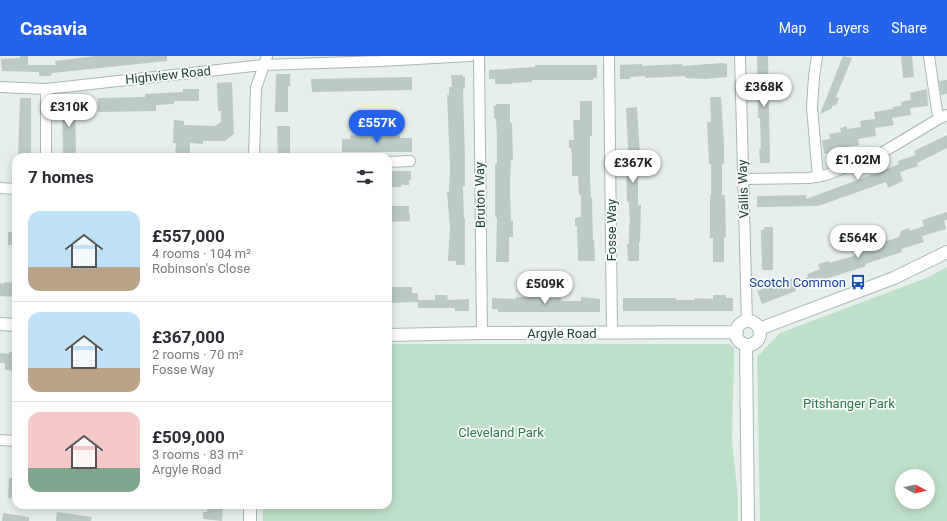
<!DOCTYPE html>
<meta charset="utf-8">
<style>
:root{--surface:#fff;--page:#f2f2f3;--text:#2b2b33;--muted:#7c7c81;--line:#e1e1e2;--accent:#2563eb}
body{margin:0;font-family:Roboto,sans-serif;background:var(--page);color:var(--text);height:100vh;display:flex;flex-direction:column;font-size:15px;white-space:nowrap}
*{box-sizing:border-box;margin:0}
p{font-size:13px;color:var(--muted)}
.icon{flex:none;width:22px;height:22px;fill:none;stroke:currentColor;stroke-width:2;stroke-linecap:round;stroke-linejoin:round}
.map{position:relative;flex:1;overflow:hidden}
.side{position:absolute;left:12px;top:97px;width:380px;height:356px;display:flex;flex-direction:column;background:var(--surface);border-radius:12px;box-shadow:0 2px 10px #0003}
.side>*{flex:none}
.needle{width:26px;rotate:98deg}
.fabs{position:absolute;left:895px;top:413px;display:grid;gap:8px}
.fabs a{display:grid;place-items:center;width:40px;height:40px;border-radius:50%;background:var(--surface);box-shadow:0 2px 10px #0003;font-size:20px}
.price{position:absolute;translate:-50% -34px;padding:0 9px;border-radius:14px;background:#fff;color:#222;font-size:13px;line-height:26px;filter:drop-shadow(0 1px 2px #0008)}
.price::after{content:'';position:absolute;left:50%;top:24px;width:12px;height:9px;margin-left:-6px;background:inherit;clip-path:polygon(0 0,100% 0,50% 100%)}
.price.on{background:var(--accent);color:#fff}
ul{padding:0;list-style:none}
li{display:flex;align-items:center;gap:12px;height:100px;padding:0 16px}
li+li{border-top:1px solid var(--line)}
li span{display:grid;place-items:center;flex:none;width:112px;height:80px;border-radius:12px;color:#555}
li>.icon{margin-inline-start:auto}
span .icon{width:48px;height:48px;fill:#fffc;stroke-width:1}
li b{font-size:17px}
h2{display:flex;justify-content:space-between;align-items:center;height:48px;padding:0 16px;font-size:17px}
header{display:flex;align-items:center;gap:24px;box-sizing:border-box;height:56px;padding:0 20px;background:var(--accent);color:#fff}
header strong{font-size:19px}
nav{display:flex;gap:22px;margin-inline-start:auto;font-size:14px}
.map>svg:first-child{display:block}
.green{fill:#bfe0c8;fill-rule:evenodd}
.building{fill:#bbcac4}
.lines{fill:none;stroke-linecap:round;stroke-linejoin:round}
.street-casing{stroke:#a8b8b2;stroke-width:12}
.secondary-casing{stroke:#a4bbb3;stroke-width:14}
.street{stroke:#fff;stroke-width:10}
.secondary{stroke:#fff;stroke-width:12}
.labels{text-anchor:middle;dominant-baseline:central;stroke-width:3.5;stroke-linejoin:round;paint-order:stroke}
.street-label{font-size:13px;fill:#24423a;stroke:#f7fbf9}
.transit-label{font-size:13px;fill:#164399;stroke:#f7fbf9;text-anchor:end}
.park-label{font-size:13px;fill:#2d7a4b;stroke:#f7fbf9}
</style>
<header>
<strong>Casavia</strong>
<nav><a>Map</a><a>Layers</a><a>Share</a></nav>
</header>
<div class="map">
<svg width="947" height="465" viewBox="0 0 947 465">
<rect width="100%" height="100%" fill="#e6efeb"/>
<!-- green -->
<path class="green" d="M947 211V465H760L757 301 780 277 929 221ZM902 420H928V446H902Z
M388 288H729L734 292V303L732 383 738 443V465H263V449H388Z"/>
<!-- building -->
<path class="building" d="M20 0H28V9H56L55 5 95 0H167V5L52 17 51 20H39V16L2 15 1 3 20 2Z
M757 0H768L770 107H760L759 93H761L760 62H758Z
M843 0 852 2 836 41 839 42 836 50 833 49 831 53 820 58Z
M901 0H912L914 21 903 22Z
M723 7 727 8V21L705 23 685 22V20L645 22V20L630 21V23H620V9L642 8V10L682 8V10Z
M535 9H597V22H593V24H532V26L512 27V28H495V23H489V14L535 11Z
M276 18H290V30H288V56H275Z
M451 19H463V21H465V32H463L464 35H463L465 104V130H463V133L464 163 465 162V209H456V205H448L450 172 447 136H449L450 109 447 39H449V31H452Z
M412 21V34L312 36 311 23Z
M947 24V38L941 39 939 25Z
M232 26 234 78 225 85H203V88L190 87V101H175L176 87H173L174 64 184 65V69L215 70 221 66V55H218L217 27Z
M183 33H199V45H174V48L156 49V55L98 56V42L145 41V38L183 36Z
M927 33 928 50 910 52 911 59 892 62 894 69 875 72 876 80 858 83 859 89 839 92 840 95 824 98 822 84 830 83 829 78 841 76 840 72 847 70V73L861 71 860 65 875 63 874 56 893 53V51L901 50V46L911 44 910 37Z
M710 41H721L724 89V108H722V139H725L726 181 724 182V206H713V182H710V139H711V108H709L707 66H711Z
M20 42H31V100L27 101H18Z
M62 42H75L76 101H63Z
M580 45H592V80H590V122L591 142H592L593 184H594L595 205H578L577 170H575V162L581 161V139H579L578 120H572V100L571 92H569V84H574L573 64H580Z
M496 48H510V67H512L513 104H511L510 130 511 165H513V181H509V206H496L497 162 495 160V108H496L497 106V81L496 64 495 62H494V50H496Z
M637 51 640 99V108H638V149H641L640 186H639V205H628L627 188H629V169H630L629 146H627L626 110H629L626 52Z
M277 70H290V101H278Z
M350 79H400V82H412V96H342V83H350Z
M947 79V92L917 107 918 110 900 116 903 125 888 132 886 126 818 150 757 151V140L806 139V143L882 115 899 108 898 105 916 99 914 95Z
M388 115H411V124H409V129H401V131H391V129H388Z
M388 150H409V157H410V165L390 166V165H388Z
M947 156V164H944L946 173 922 180 924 186 901 193 902 196 865 208 866 210 795 233 796 235 762 248 757 235 792 223 793 227 808 221 807 218 820 213 818 208 829 205V207L860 198 858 195 877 189 876 186 886 183 887 185 899 181 901 175 909 172 910 175 924 170 922 164Z
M764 171H773V214H762L761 174H764Z
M8 176H16V189H8Z
M4 226 16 227 15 241 0 240V227L4 228Z
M388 231H412V237H418V244H435V239H447L448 244 469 243V255H455V252H418V246L388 247Z
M528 239 549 240V242H561V245H581V241L600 243V256H498V253H492V242L516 243V241H528Z
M713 239H726V242H733V255H623V242H676V244H695V242L713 243Z
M9 296H16V315L5 314V307H0V297L9 298Z
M9 422H16V443L8 442Z
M208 449H223L222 465 203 463V456H207Z
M57 456 92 461 91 465H56Z
M3 457 29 461V465H2Z"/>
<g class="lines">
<defs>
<path id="street" d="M479 0 482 277
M609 0 612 276
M740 0 747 266
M817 0 814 21 812 51 818 121
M929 0 937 55 940 62
M0 31 46 33 263 9 381 5 470 0
M46 101V33
M254 101 256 32 267 0
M388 106 410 105
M743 123 809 122 826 119 880 98 940 62 947 59
M0 132 16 133
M0 384 16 385"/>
<path id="secondary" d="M736 277a12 12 0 1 1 24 0a12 12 0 1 1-24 0Z
M0 268 16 269
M759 273 894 222 947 196
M388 279 482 277 737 276
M746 289 748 465
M250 465V449"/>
</defs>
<!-- street casing -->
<use href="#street" class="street-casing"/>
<!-- secondary casing -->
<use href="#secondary" class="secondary-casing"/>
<!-- street -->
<use href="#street" class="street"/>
<!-- secondary -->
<use href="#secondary" class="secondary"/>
</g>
<!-- icons -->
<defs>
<symbol id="bus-bare" viewBox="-9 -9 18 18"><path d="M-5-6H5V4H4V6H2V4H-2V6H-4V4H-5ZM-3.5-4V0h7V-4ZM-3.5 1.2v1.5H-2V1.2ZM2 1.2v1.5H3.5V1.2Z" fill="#1a4fb4" stroke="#f7fbf9" stroke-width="2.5" paint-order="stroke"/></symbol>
</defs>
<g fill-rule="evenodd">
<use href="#bus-bare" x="847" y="215" width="22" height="22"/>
</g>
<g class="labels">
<!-- street labels -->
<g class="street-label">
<text transform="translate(168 19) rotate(-6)">Highview Road</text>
<text transform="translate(743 133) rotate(-92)">Vallis Way</text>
<text transform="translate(480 139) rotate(-91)">Bruton Way</text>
<text transform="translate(611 174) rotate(-90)">Fosse Way</text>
<text x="562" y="277">Argyle Road</text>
</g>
<!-- transit labels -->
<g class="transit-label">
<text x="846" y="226">Scotch Common</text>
</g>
<!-- park labels -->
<g class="park-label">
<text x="849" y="347">Pitshanger Park</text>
<text x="501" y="376">Cleveland Park</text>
</g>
</g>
</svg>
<div class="fabs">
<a><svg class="needle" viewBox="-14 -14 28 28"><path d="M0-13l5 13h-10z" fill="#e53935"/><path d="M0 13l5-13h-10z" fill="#7c7c81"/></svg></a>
</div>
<b class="price" style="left:764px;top:52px">£368K</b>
<b class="price" style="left:69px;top:72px">£310K</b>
<b class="price on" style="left:377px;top:88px">£557K</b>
<b class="price" style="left:858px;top:125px">£1.02M</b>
<b class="price" style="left:633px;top:128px">£367K</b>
<b class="price" style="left:858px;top:203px">£564K</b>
<b class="price" style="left:545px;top:249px">£509K</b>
<section class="side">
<h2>7 homes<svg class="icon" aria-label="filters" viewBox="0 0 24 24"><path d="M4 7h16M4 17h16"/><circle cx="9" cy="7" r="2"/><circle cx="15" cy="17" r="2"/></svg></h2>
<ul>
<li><span style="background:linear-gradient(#bfe0f5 70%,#b9a48a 0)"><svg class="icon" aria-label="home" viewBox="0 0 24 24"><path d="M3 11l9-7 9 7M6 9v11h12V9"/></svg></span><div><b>£557,000</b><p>4 rooms · 104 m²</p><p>Robinson's Close</p></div></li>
<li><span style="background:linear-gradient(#bfe0f5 70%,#b9a48a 0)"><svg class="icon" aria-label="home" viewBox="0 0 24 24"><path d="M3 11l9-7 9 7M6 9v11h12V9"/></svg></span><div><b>£367,000</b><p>2 rooms · 70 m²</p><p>Fosse Way</p></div></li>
<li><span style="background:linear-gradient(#f6c9c9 70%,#7fa58c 0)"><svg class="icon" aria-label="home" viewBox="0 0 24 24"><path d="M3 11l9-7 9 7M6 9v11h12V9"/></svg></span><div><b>£509,000</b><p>3 rooms · 83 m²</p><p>Argyle Road</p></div></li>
</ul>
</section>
</div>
